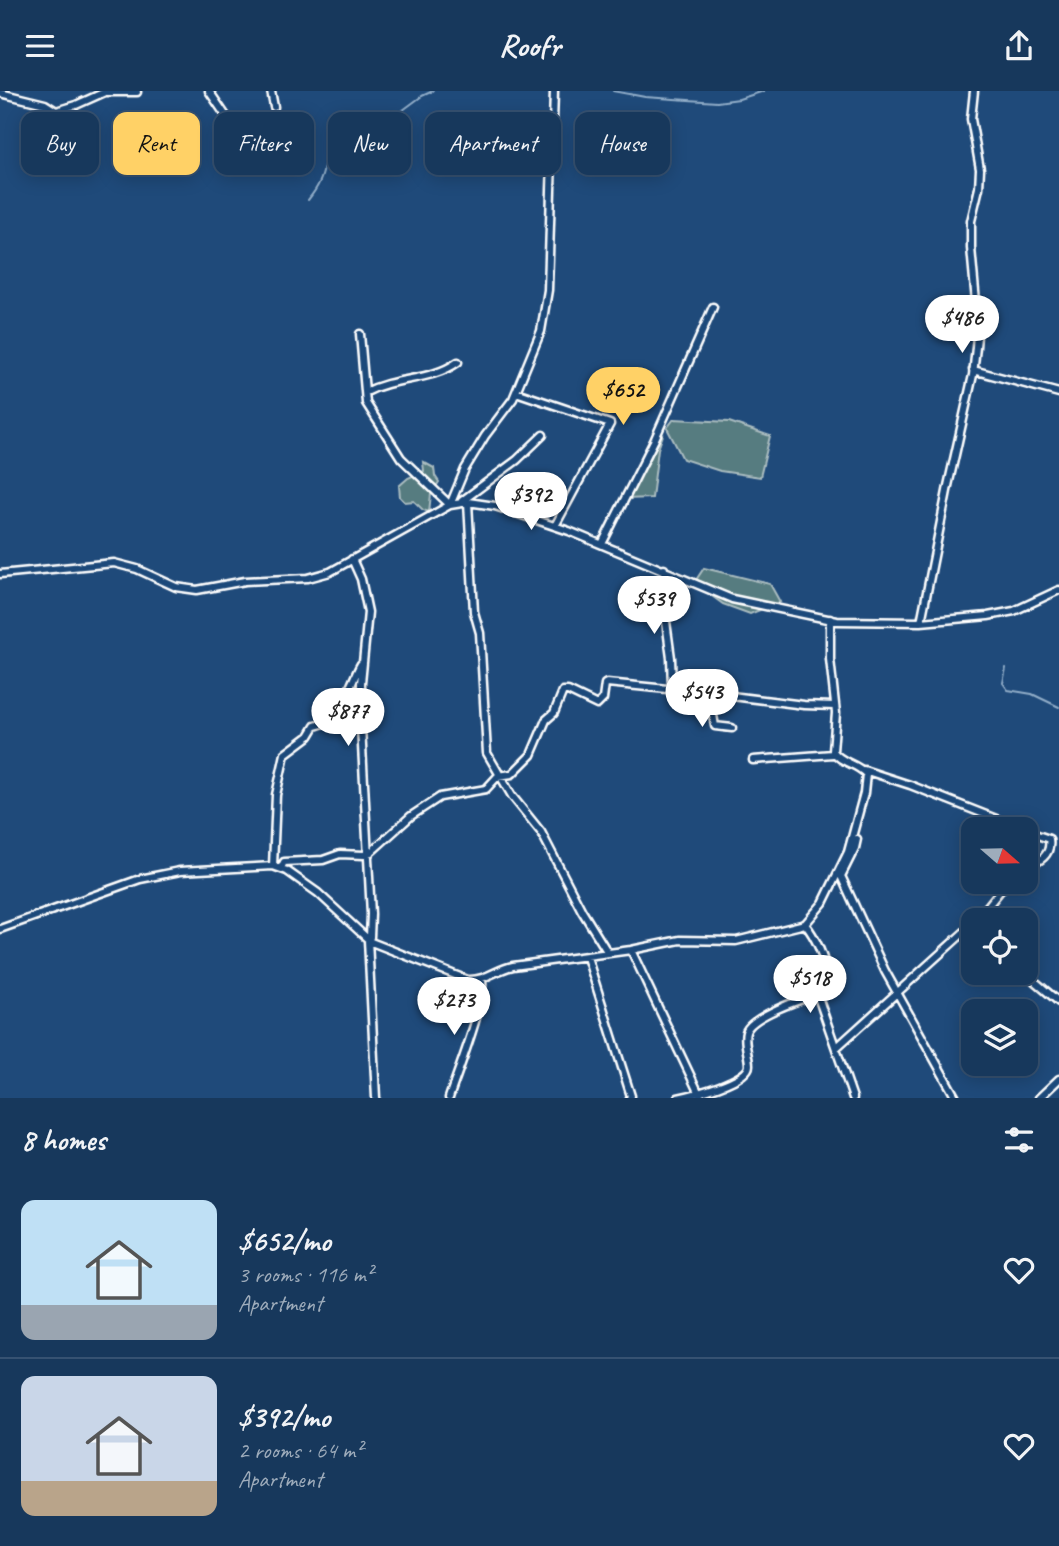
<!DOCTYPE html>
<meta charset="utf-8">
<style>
:root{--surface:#17385c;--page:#203f62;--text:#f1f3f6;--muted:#9eacbb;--line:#365272;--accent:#ffd166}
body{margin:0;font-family:Caveat,sans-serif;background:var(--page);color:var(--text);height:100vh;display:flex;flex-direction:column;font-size:26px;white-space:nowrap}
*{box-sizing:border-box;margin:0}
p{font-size:23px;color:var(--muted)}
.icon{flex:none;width:38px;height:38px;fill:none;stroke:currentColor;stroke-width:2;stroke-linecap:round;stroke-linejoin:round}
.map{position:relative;height:1007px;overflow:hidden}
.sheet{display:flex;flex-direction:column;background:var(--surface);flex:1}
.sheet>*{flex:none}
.top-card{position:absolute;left:21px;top:21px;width:700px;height:63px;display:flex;gap:14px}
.needle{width:46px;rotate:110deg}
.buttons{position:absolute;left:961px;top:726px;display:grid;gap:14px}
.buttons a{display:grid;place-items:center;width:77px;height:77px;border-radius:14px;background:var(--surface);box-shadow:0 4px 18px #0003,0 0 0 2px var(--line);font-size:35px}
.price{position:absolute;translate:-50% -60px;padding:0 16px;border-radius:24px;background:#fff;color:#222;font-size:23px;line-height:46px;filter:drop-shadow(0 2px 4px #0008)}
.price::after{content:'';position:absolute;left:50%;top:42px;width:21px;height:16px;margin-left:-10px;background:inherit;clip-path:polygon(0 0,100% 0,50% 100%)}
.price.selected{background:var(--accent);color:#111}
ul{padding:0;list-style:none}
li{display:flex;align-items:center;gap:21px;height:175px;padding:0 21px}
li+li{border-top:2px solid var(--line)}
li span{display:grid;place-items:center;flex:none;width:196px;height:140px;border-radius:14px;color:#555}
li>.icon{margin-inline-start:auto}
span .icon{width:84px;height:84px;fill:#fffc;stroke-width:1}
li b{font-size:30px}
h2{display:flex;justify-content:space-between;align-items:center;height:84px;padding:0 21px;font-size:30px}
.pill{padding:0 24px;border-radius:14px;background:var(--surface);box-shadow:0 4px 18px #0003,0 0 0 2px var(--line);font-size:24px;line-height:63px}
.pill.selected{background:var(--accent);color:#111}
header{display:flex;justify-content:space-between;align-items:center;height:91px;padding:0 21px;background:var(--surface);font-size:32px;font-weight:800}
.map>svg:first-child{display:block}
.green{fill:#577b80;stroke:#abbdc0;stroke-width:2}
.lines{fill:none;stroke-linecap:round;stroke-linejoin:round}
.stream{stroke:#91adc8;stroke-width:2}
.minor-casing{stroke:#fff;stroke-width:11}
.minor{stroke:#1f4a7a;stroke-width:6}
</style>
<header><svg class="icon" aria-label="menu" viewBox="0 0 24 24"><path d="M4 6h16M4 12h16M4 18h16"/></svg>Roofr<svg class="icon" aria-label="share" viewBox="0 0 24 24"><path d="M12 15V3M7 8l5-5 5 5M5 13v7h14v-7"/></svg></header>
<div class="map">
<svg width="1059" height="1007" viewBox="0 0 1059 1007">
<rect width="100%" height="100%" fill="#1f4a7a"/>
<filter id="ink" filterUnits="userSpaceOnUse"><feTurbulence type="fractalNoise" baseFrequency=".0143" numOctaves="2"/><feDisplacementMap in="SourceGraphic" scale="14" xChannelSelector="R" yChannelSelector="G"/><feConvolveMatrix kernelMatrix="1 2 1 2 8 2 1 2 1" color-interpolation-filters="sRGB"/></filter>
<g filter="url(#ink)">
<!-- green -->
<path class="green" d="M674 328 729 331 770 345 760 386 720 380 683 368 667 337Z
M663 344 658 358 652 407 625 408 656 345Z
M423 371 434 377 435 385 439 391 431 403 429 421 423 419 414 410 405 411 400 406 399 395 408 387 424 380Z
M704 477 770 493 780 511 750 523 723 513 694 492Z"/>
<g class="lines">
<!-- stream -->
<path class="stream" d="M613 0 645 6 717 11 739 8 764 0
M308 109C317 98 325 85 324 70L339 55 364 37 399 22 422 5 433 0
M1006 577 1003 592 1008 599 1032 603 1059 616"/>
<defs>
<path id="minor" d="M209 0 260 75
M271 0 274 16
M0 2 45 13 56 20 76 14 105 1H137
M360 243 366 312 401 367 450 414 465 378 485 345 513 308 541 240 548 199 554 0
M973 279 1059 302
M366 301C397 285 430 291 458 271
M516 301 610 333 555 435
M462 410 517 369 543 344
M468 411 474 521 480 542 487 662 512 705 541 741 582 820 608 862
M602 453 654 350 713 216
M352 468 361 488 368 521 361 592V636L371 823 370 846 368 849 376 1007
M664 478V516L671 567 672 596 675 598 804 614 834 615
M0 483 114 472 137 478 176 496 197 499 245 490 308 487 330 481 450 414 468 411 495 415 569 440 732 508 837 530 921 531 988 525 1014 520 1059 499
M921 531 948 395 973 284 976 256 978 233 971 157V130L979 97 980 78 971 28 974 0
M709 603 715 635 732 637
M753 669 833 663
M864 679 910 694 1022 738
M1026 740 1049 748C1052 765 1038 771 1026 777
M857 748 855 757 841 785 885 880 956 1007
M273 775 276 704 285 663 309 645 315 635C342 630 349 594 361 573
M281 777 284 771 323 769 340 763 364 764 371 761 411 725 440 706 486 698 498 685 512 683 531 664 546 629 554 622 563 600H568L597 614 603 608 605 593 607 592 667 598 672 596
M976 830 1007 791
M805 833C817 848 824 867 828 886L817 903 853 1007
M0 838 140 788 180 780 273 775 287 780 318 802 371 851 468 889C485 890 497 878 513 875L631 859 680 849 736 850 805 833 823 812 848 761 864 702 866 683C857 672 840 672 833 660L836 622 830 568V528
M631 859 701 1007
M587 866 631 1005 630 1007
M1025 882 1059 911
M836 957 973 833
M449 1007C458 979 485 914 482 888
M678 1007C692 1004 749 990 749 974 749 964 743 951 746 941 751 925 802 908 817 903
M1039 1007 1059 988"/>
</defs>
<!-- minor casing -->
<use href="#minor" class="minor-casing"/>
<!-- minor -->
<use href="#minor" class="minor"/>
</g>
</g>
</svg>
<div class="buttons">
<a><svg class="needle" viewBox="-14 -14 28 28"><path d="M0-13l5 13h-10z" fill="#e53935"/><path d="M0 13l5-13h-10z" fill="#9eacbb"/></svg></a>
<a><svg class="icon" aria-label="locate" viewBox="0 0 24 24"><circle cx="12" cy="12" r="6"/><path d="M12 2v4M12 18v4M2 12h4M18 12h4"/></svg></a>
<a><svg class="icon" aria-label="layers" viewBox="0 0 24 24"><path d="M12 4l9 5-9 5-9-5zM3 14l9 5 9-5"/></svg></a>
</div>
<b class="price" style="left:962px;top:264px">$486</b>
<b class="price selected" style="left:623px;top:336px">$652</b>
<b class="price" style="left:531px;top:441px">$392</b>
<b class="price" style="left:654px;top:545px">$539</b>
<b class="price" style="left:702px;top:638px">$543</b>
<b class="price" style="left:348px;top:657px">$877</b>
<b class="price" style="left:810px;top:924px">$518</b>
<b class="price" style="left:454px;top:946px">$273</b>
<div class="top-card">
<a class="pill">Buy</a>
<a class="pill selected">Rent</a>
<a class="pill">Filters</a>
<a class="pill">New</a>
<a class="pill">Apartment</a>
<a class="pill">House</a>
</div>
</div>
<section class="sheet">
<h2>8 homes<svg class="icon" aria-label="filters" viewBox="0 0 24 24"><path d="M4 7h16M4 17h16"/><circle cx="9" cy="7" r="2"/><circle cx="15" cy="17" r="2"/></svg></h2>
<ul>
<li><span style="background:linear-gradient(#bfe0f5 75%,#9aa5b1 0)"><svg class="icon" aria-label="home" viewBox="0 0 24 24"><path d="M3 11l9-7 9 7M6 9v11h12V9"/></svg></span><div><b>$652/mo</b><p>3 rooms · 116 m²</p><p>Apartment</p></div><svg class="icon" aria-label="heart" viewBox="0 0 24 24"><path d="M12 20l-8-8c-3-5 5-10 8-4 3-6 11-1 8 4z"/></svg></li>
<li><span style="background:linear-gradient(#c9d6e8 75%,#b9a48a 0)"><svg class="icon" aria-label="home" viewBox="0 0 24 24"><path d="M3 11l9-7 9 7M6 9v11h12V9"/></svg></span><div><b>$392/mo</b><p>2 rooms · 64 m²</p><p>Apartment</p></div><svg class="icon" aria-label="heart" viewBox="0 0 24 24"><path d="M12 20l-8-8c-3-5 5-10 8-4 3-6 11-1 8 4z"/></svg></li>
</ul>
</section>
